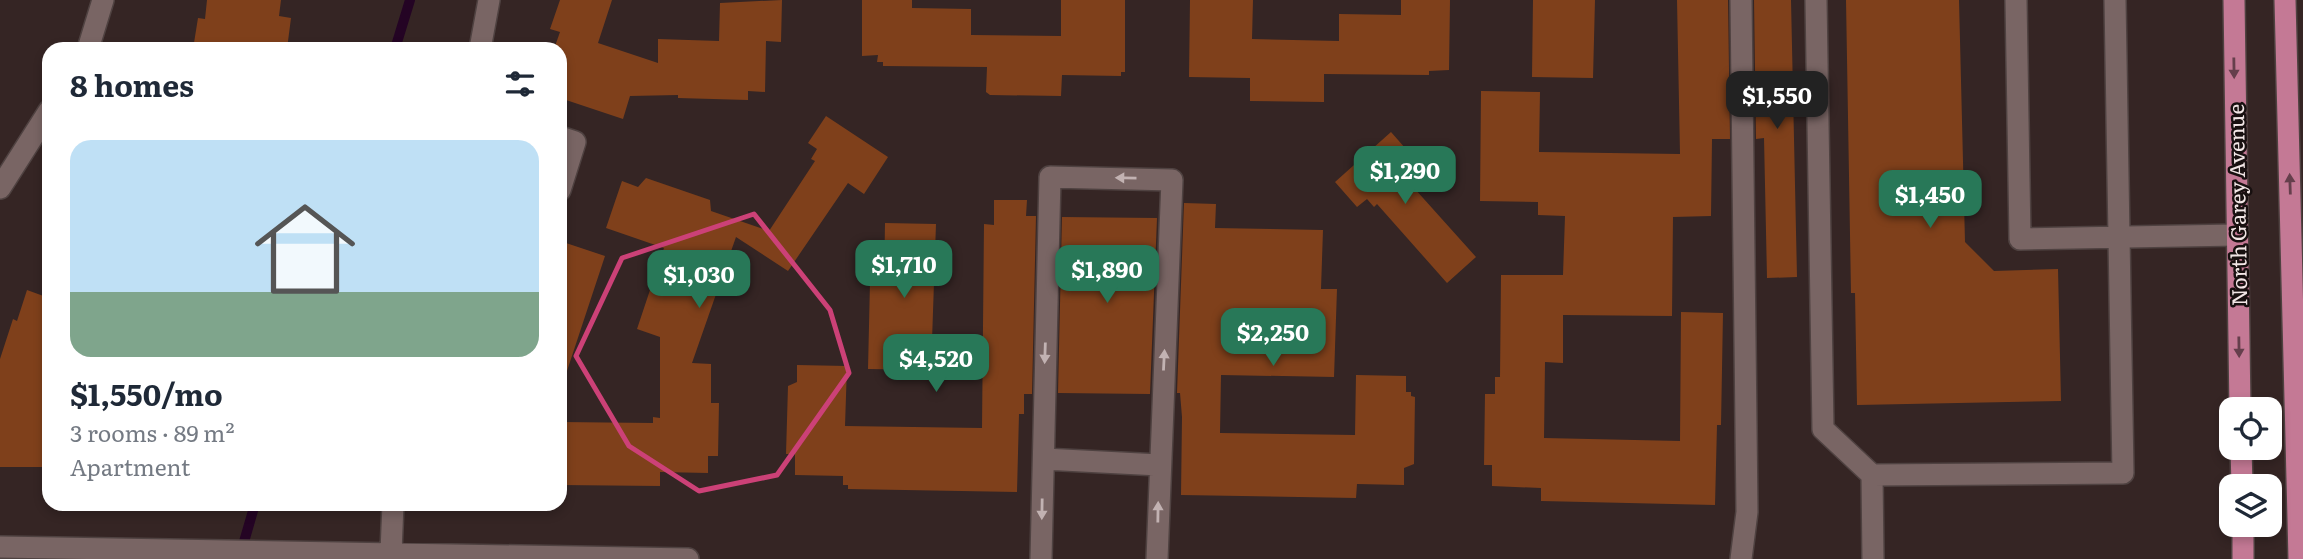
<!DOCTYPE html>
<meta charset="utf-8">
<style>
:root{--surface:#fff;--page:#f6f6f7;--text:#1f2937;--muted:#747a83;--accent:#287858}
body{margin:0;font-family:Literata,serif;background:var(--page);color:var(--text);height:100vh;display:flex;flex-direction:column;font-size:26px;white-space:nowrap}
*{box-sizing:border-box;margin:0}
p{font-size:23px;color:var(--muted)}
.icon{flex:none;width:38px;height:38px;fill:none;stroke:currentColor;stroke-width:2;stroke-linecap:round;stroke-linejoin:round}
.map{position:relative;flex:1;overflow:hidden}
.side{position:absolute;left:42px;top:42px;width:525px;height:469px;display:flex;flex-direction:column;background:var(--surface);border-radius:21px;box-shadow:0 4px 10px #0003}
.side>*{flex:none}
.controls{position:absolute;left:2219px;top:397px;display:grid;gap:14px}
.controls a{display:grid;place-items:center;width:63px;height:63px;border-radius:14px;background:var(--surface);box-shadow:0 4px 10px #0003;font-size:35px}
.price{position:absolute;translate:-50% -60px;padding:0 16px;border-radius:14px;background:var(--accent);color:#fff;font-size:23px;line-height:46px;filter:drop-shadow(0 2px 4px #0008)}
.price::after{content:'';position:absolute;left:50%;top:42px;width:21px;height:16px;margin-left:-10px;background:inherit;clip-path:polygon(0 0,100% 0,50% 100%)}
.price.selected{background:#222;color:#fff}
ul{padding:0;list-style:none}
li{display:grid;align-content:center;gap:14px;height:371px;padding:0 28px}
li span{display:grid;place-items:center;height:217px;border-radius:21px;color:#555}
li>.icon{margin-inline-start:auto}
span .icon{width:126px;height:126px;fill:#fffc;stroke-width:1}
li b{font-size:30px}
h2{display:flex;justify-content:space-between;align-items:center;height:84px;padding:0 28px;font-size:30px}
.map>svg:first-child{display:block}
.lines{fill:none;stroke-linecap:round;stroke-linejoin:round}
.stream{stroke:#240424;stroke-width:10}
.building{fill:#7f401b}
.minor-casing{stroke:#4f4241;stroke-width:24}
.major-casing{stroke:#4f4241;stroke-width:24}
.minor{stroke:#796564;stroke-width:21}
.major{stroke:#c47995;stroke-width:21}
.oneway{fill:#653f4c}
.oneway2{fill:#c2b2b2}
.marked{fill:none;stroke:#cc4177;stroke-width:5;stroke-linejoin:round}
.labels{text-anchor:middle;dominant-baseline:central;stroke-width:5;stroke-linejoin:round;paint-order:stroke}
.street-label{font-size:21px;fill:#f2e6e6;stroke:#181010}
</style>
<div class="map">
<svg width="2303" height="559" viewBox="0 0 2303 559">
<rect width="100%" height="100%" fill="#352524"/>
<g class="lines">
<!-- stream -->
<path class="stream" d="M395 49 410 0
M241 552 255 504"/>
</g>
<!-- building -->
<path class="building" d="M207 0H281L279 16 291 18 287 49H193L198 18 205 19Z
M560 0H612L598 43 658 63V39L719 41 720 3 782 0 781 42 766 41 765 92 748 91V100L678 98V95L630 96 623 119 560 98V49H554L560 32 550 29Z
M862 0H912V8L971 9V35L1061 36V0H1125V72H1121V76L1062 75 1061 96 990 95 986 92 987 67 883 66V62H877L878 55 862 56Z
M1190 0H1253L1252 39 1339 41V14L1401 15V0H1450L1449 70 1429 71V75L1324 74V102L1250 101V78L1189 77Z
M1533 0H1595L1593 78 1532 77Z
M1677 0H1728L1730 139H1712L1711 216 1673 217 1672 316 1563 315V363L1545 362 1544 438 1680 441 1681 312 1723 313 1721 425H1717L1715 505 1541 501V488L1492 486V465H1484L1485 394H1495V377H1500L1501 275H1563L1565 216 1538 215V202L1480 201 1481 91 1540 92 1539 152 1680 154Z
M1754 0H1791L1797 277 1767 278 1764 138 1756 139Z
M1846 0H1959L1965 242 1994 271 2058 269 2061 401 1857 405 1855 293H1851Z
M826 116 888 157 864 194 848 183 788 271 736 237 692 363 711 364V403H719L718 456H708V473L660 472V486L560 485V422L653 423V417L660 418V337L637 329 664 248 606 228 622 181 638 187 646 178 710 200 711 211 769 231 815 161 811 159 817 149 808 143Z
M1391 132 1413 157 1404 165 1412 174 1406 179 1476 257 1447 283 1377 204 1374 207 1367 199 1357 207 1335 182Z
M994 200H1027L1026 216H1036L1032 394H1024V414H1019L1017 492 848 489V485H843V476L795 475V454H786L788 386 797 382V365L847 366 845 426 982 428 984 224 994 225Z
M1184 203 1216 204 1215 228 1323 230 1321 289H1337L1334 377 1221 375 1220 433 1355 435 1356 375 1406 376V392H1411V396L1415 397 1414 464 1404 468V485L1357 484 1356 498 1181 495 1182 417 1180 393H1177Z
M1062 217 1157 218 1150 394 1058 393Z
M885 223 936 224 931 370 868 369 870 282H884Z
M566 243 605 256 565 377 560 376V260Z
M27 290 49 298V467H0V359L13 319 17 321Z"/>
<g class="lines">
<defs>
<path id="minor" d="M1741 0 1747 512 1741 559
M1816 0 1823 429 1872 475 1873 559
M2016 0 2020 239 2236 235
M88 49 103 0
M480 49 489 0
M560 137 575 142 560 190
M0 188 49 111
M1044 459 1159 465
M1872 475 2123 473 2115 0
M0 547 688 559
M391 552 393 504
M1041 559 1050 177 1172 180 1157 559"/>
<path id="major" d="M2234 0 2240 410
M2285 0 2299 559
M2241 448 2242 486
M2243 525V559"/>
</defs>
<!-- minor casing -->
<use href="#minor" class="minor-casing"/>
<!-- major casing -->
<use href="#major" class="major-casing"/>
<!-- minor -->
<use href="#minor" class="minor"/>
<!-- major -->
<use href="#major" class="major"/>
</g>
<!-- one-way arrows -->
<defs><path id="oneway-solid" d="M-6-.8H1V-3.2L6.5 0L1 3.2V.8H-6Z" transform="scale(1.75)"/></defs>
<g class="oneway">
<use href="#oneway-solid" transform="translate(2234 68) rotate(89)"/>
<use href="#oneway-solid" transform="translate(2290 184) rotate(-92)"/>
<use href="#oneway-solid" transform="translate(2239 347) rotate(89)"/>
</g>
<g class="oneway2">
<use href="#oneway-solid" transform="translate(1126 178) rotate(-179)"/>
<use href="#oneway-solid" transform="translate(1045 353) rotate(92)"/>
<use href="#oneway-solid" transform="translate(1164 360) rotate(-87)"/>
<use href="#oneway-solid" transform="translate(1042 509) rotate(91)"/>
<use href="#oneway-solid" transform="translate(1158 512) rotate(-89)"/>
</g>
<!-- marked area -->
<path class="marked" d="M754 214 830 310 849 373 777 475 699 491 629 446 576 356 622 258Z"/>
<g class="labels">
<!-- street labels -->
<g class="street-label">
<text transform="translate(2236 205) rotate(-91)">North Garey Avenue</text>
</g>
</g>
</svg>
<div class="controls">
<a><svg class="icon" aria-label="locate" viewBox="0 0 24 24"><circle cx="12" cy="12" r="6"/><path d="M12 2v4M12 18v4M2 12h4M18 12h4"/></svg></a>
<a><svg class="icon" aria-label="layers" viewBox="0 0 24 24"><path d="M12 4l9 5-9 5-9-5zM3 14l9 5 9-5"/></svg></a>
</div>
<b class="price selected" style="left:1777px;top:131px">$1,550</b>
<b class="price" style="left:1405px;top:206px">$1,290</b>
<b class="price" style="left:1930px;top:230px">$1,450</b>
<b class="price" style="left:904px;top:300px">$1,710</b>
<b class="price" style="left:1107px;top:305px">$1,890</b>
<b class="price" style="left:699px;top:310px">$1,030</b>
<b class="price" style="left:1273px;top:368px">$2,250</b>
<b class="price" style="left:936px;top:394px">$4,520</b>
<section class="side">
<h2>8 homes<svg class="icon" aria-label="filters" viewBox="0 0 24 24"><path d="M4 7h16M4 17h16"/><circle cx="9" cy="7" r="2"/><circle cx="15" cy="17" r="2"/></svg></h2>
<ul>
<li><span style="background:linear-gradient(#bfe0f5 70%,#7fa58c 0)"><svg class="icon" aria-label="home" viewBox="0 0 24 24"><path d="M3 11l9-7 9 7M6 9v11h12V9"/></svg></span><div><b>$1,550/mo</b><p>3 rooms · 89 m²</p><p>Apartment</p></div></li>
</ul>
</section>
</div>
